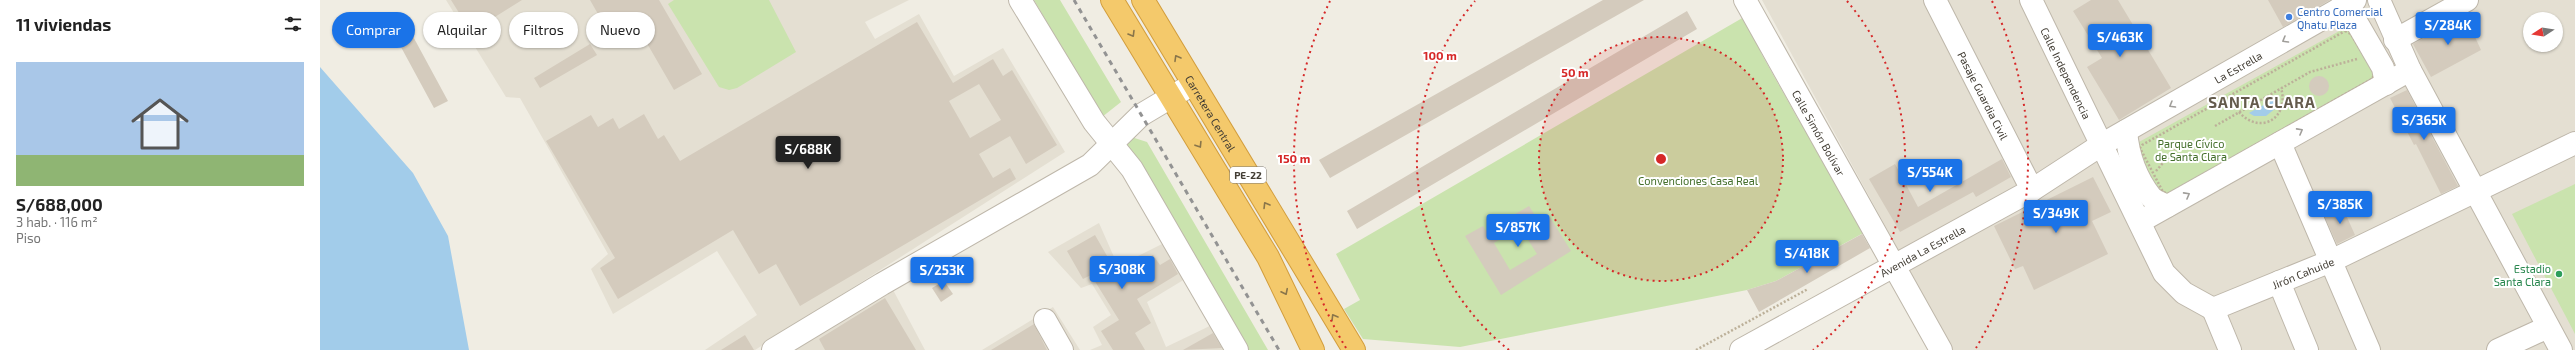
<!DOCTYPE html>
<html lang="es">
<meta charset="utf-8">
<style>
:root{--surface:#fff;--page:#f6f6f6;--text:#222;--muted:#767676;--line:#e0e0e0;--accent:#1a73e8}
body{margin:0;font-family:"Exo 2",sans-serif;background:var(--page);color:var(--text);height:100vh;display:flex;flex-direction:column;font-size:15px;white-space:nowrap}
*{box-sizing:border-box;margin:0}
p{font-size:13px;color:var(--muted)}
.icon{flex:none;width:22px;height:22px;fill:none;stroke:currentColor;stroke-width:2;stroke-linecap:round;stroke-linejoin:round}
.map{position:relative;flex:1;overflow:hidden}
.side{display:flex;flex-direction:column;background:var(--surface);width:320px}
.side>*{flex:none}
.top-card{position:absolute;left:12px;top:12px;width:380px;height:36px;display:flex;gap:8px}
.needle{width:26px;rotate:258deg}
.tools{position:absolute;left:2203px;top:12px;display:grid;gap:8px}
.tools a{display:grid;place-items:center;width:40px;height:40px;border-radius:50%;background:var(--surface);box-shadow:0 1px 3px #0004;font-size:20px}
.price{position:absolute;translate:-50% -34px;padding:0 9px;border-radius:4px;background:var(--accent);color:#fff;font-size:13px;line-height:26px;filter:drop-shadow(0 1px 2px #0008)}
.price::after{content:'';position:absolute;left:50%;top:24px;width:12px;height:9px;margin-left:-6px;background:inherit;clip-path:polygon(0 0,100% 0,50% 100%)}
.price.on{background:#222;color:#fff}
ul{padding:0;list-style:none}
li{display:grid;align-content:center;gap:8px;height:212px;padding:0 16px}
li+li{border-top:1px solid var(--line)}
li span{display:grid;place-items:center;height:124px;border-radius:0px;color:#555}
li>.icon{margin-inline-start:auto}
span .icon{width:72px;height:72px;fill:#fffc;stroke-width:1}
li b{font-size:17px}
h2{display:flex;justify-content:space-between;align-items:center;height:48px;padding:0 16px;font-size:17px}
.chip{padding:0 14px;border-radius:18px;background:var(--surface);box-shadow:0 1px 3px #0004;font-size:14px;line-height:36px}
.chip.on{background:var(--accent);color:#fff}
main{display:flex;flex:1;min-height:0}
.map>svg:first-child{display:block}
.residential{fill:#e4dfd2;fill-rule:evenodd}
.green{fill:#cae3ae}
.water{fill:#a2ccea}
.building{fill:#d4cbbd;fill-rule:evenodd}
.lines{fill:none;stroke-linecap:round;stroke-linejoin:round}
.minor-casing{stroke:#beb7aa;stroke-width:24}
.highway-casing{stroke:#d29d3c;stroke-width:24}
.path{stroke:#bcb099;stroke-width:2.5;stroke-dasharray:2 2;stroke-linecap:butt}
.minor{stroke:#fff;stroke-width:22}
.highway{stroke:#f4c96b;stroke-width:22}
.rail{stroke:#939393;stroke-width:3;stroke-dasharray:5 5;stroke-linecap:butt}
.oneway{stroke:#89754a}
.oneway2{stroke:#a09e9a}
.ring{fill:none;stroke:#d62828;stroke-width:2;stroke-dasharray:2 4}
.shop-dot{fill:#3f7fe0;stroke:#fff;stroke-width:1.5}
.leisure-dot{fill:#2e9e5b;stroke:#fff;stroke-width:1.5}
.labels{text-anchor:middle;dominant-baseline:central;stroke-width:4;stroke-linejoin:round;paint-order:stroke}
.shield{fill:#fff;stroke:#7b7771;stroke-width:1}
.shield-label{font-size:10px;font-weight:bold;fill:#423d34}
.shop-label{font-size:11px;fill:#366cbe;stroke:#fff;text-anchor:start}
.street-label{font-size:11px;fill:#423d34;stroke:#fff}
.park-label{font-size:11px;fill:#446f2c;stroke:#fff}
.leisure-label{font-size:11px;fill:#27864d;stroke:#fff;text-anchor:end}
.district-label{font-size:15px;font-weight:bold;letter-spacing:1px;fill:#645b4c;stroke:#fff}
.centre{fill:#d62828;stroke:#fff;stroke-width:2}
.ring-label{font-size:12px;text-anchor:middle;font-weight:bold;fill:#d62828;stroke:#fff;stroke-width:4;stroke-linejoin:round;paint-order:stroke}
</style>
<main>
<section class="side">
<h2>11 viviendas<svg class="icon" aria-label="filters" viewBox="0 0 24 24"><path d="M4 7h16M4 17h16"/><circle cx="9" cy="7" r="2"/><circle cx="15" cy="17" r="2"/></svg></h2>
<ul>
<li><span style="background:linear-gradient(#a9c7e8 75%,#8fb573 0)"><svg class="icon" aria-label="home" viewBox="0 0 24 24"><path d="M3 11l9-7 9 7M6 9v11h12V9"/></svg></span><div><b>S/688,000</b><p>3 hab. · 116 m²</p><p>Piso</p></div></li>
</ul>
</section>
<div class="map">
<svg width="2255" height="350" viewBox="0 0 2255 350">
<rect width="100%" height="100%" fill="#f0ede3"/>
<!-- residential -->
<path class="residential" d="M126 0H589L545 22 555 39 599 14 634 76 683 48 745 152 435 350H385L437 315 397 251 293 314 271 269 288 254 200 98 186 97Z
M1442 0H2255V350H1633ZM2210 19H2236V45H2210Z
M779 223 798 266 846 242 870 276 827 302 846 347 898 322 913 350H770L782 345 773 327 791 315 772 284 761 288 728 252Z
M572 288 605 350H469Z
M733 307 760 350H662Z"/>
<!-- green -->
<path class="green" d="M354 0H449L476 52 417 88 409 90 399 87 348 4Z
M714 0H740L801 102 782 117Z
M1424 17 1440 44 1441 53 1478 119 1485 120 1547 231 1456 281 1427 290 1140 347 1043 339 1024 309 1040 300 1016 254Z
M2023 29 2033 31 2058 74 2056 82 1850 196 1841 195 1814 148 1819 142Z
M805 135 827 142 948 350H924L800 143Z
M2255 184V334L2192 214Z"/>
<!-- water -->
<path class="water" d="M0 67 93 173 128 236 149 350H0Z
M1958 97 1956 108 1946 116H1934L1929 113Z"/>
<!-- building -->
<path class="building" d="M131 0H202L151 32Z
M270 0H339L382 74 354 90 310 14 286 28Z
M1283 0H1324L1010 178 999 160Z
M1771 0H1798L1851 88 1799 120 1767 67 1782 58 1753 11Z
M1948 0H2010L1963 27Z
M1367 11 1377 29 1037 229 1027 211Z
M2145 15 2161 50 2111 77 2093 44Z
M597 22 633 83 673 59 683 76 692 70 737 145 706 164 690 136 659 154 673 178 690 168 696 179 480 306 456 264 439 274 413 230 298 299 280 268 295 258 226 141 271 115 278 127 293 118 299 129 324 114 338 139 344 135 360 161ZM659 84 681 120 650 138 629 101Z
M89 29 128 101 114 108 75 36Z
M270 44 277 55 220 88 214 78Z
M1989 86a10 10 0 1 1 20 0a10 10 0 1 1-20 0Z
M2087 90 2138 186 2121 194 2096 144 2094 145 2070 98Z
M1682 159 1691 177 1656 197 1653 192 1580 232 1549 179 1575 164 1598 207Z
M1773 177 1791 212 1772 221 1788 254 1714 290 1703 266 1695 269 1674 226Z
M1209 206 1218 220 1228 214 1251 251 1181 295 1145 236 1163 226 1166 231ZM1200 227 1217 254 1190 270 1174 243Z
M2022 206 2035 235 2017 244 2004 215Z
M1542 234 1550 248 1439 312 1427 290 1456 281Z
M775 235 798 275 833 255 840 265 850 259 858 274 817 299 831 323 815 333 825 350H793L781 331 799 320 771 275 763 279 747 251Z
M624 281 633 294 621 302 612 288Z
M565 298 596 350H505L499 339Z
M714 324 727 350H671Z
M893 333 902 348 863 350Z
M425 335 434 350H401Z"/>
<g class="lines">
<defs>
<g id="minor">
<path d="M700 0 774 122 812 169 917 350"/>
<path id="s1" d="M1425 0 1621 350"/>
<path id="s2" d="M1615 0 1712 190"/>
<path id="s3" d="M1711 0 1844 273 1864 293 1893 309"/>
<path d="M2059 0 2090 70 2241 350"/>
<path d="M2019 9 2037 23 2063 68 2066 84"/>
<path d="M2075 40 2147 0"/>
<path d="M1806 131C1808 154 1816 178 1831 197 1835 201 1843 204 1847 206"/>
<path d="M1960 143 2049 350"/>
<path d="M1821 221 2090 70"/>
<path d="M1959 282 1987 350"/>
<path id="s4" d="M1893 309 2011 261 2255 143"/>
<path d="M1893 309 1910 350"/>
<path d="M725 320 742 350"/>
<path d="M453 350 562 284 770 165 821 115 873 84"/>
<path id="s5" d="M1421 350 1712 190 1781 145 2035 0"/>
<path d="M2178 350 2228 327"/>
</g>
<g id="highway">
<path d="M792 0 948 257 993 350"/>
<path id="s6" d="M823 0 1034 350"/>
</g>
</defs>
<!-- minor casing -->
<use href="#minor" class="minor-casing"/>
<!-- highway casing -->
<use href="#highway" class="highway-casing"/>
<!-- path -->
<path class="path" d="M2025 31 2031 34 2055 73 2052 79 1849 194 1843 192 1820 148 1822 145Z
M1919 112C1940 136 1970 118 1961 88
M1895 126 1990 72 2037 59
M1836 171 1855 149 1871 140
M1376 350 1488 289"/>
<!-- minor -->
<use href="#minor" class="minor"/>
<!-- highway -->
<use href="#highway" class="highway"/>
<!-- rail -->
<path class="rail" d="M754 0 959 350"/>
</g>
<!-- one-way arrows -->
<defs><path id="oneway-chevron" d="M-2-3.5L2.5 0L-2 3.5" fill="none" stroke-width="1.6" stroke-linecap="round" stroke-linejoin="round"/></defs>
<g class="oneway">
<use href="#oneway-chevron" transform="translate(812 34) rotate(59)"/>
<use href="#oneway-chevron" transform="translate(857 58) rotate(-120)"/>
<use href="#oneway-chevron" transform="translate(879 145) rotate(58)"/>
<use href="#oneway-chevron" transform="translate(946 205) rotate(-121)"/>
<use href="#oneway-chevron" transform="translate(965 292) rotate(64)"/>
<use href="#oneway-chevron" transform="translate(1014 317) rotate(-121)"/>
</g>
<g class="oneway2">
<use href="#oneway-chevron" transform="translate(1965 40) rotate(150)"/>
<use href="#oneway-chevron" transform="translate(1852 105) rotate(150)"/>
<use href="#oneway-chevron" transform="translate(1980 131) rotate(-29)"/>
<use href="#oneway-chevron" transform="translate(1867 195) rotate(-29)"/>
</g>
<!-- distance rings -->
<circle cx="1341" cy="159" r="122" fill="#d62828" fill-opacity=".12"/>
<g class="ring">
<circle cx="1341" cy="159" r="122"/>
<path d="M1189 350A244 244 0 0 1 1155 1M1527 1A244 244 0 0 1 1493 350"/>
<path d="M1026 348A367 367 0 0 1 1010 1M1672 1A367 367 0 0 1 1656 348"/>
</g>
<!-- markers -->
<circle class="shop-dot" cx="1969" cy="17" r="4"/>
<circle class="leisure-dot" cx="2239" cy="274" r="4"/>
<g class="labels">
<!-- shield labels -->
<rect class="shield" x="910" y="167" width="36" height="16" rx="3"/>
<g class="shield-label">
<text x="928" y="175">PE-22</text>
</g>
<!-- shop labels -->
<g class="shop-label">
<text x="1977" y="11">Centro Comercial<tspan x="1977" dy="13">Qhatu Plaza</tspan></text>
</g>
<!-- street labels -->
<g class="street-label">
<text stroke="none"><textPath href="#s5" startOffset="572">La Estrella</textPath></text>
<text stroke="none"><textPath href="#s3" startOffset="81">Calle Independencia</textPath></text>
<text stroke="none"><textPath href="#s2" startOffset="107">Pasaje Guardia Civil</textPath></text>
<text stroke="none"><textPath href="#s6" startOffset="132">Carretera Central</textPath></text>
<text stroke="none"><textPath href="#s1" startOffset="152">Calle Simón Bolívar</textPath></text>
<text stroke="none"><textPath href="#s5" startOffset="207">Avenida La Estrella</textPath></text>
<text stroke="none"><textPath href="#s4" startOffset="97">Jirón Cahuide</textPath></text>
</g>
<!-- park labels -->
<g class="park-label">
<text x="1871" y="143">Parque Cívico<tspan x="1871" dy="13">de Santa Clara</tspan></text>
<text x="1378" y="180">Convenciones Casa Real</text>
</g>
<!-- leisure labels -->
<g class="leisure-label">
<text x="2231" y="268">Estadio<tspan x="2231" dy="13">Santa Clara</tspan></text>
</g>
<!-- district labels -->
<g class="district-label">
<text x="1942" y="102">SANTA CLARA</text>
</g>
</g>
<circle cx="1341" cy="159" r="6" class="centre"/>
<g class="ring-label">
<text x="1120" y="60">100 m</text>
<text x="1255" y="77">50 m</text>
<text x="974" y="163">150 m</text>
</g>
</svg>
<div class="tools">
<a><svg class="needle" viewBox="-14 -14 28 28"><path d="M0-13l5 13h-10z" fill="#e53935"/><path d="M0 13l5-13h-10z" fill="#767676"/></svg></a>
</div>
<b class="price" style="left:2128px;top:46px">S/284K</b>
<b class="price" style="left:1800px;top:58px">S/463K</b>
<b class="price" style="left:2104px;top:141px">S/365K</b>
<b class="price on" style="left:488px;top:170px">S/688K</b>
<b class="price" style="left:1610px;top:193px">S/554K</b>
<b class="price" style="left:2020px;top:225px">S/385K</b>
<b class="price" style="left:1736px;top:234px">S/349K</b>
<b class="price" style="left:1198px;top:248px">S/857K</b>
<b class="price" style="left:1487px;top:274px">S/418K</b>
<b class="price" style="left:802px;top:290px">S/308K</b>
<b class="price" style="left:622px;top:291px">S/253K</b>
<div class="top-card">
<a class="chip on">Comprar</a>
<a class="chip">Alquilar</a>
<a class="chip">Filtros</a>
<a class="chip">Nuevo</a>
</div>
</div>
</main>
